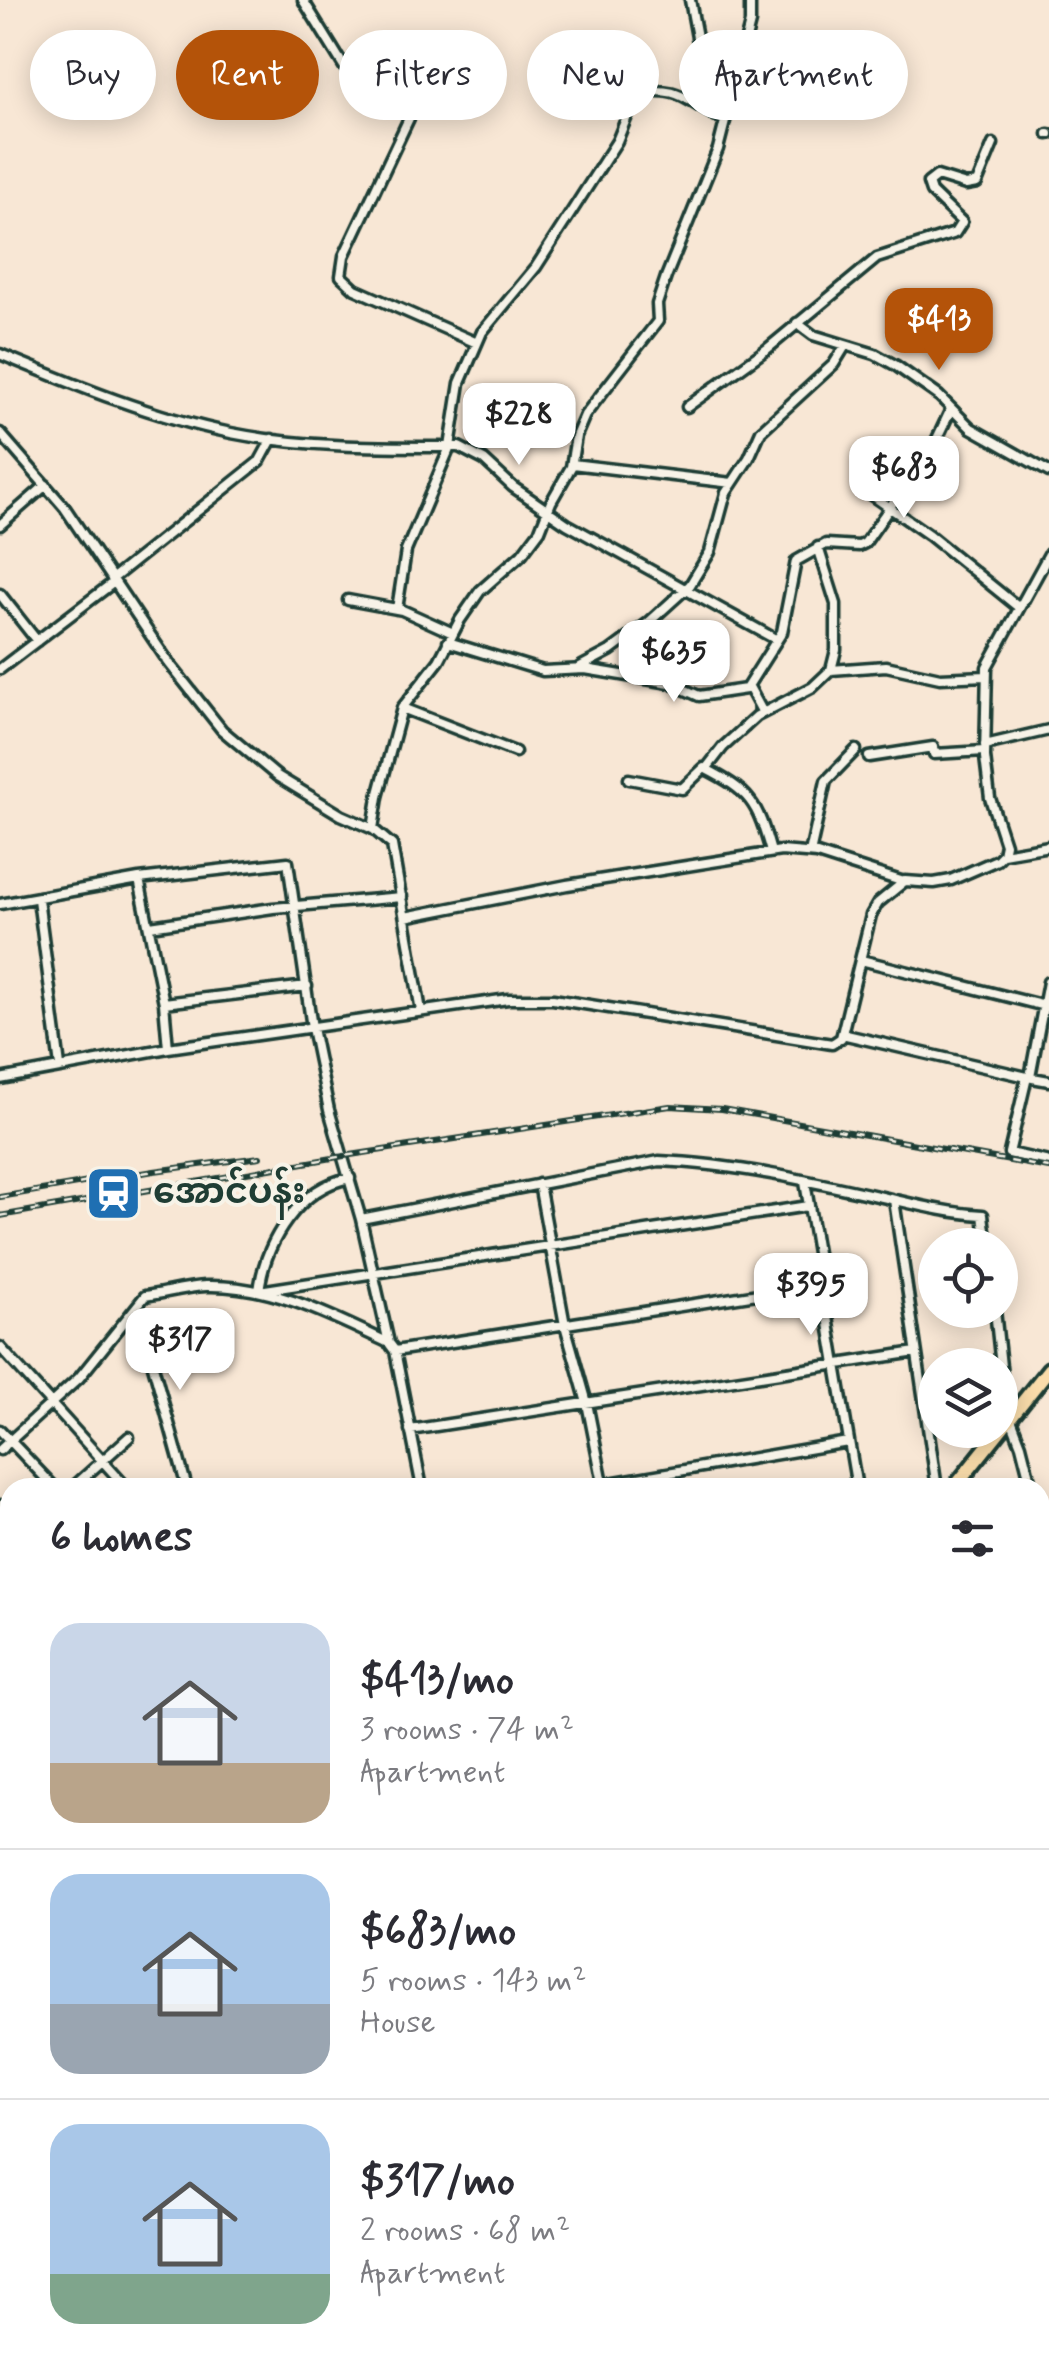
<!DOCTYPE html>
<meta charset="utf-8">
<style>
:root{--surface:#fff;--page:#f7f7f7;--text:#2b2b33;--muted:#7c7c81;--line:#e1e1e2;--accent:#b45309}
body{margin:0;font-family:Mynerve,"Noto Sans Myanmar",sans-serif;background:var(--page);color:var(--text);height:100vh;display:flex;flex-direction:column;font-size:38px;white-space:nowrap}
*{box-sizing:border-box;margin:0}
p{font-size:32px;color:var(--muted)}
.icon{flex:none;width:55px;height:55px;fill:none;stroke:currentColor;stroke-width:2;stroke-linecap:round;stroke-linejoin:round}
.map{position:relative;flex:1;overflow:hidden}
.sheet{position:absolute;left:0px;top:1478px;width:1050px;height:892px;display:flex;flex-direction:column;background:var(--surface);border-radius:30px 30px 0 0;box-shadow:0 5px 25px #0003}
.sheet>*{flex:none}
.banner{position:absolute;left:30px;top:30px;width:990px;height:90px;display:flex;gap:20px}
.fabs{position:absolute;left:918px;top:1228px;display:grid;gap:20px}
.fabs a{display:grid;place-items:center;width:100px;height:100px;border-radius:50%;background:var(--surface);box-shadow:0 5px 25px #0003;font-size:50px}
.price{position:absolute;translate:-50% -85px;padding:0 22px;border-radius:20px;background:#fff;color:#222;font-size:32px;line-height:65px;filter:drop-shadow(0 2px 5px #0008)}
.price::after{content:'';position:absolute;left:50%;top:60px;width:30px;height:22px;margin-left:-15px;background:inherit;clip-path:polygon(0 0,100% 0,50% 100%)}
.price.active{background:var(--accent);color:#fff}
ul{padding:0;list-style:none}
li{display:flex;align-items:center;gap:30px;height:250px;padding:0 50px}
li+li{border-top:2px solid var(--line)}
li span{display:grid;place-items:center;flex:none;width:280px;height:200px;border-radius:30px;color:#555}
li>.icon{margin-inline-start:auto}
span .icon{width:120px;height:120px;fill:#fffc;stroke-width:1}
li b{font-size:42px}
h2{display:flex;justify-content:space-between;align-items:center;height:120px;padding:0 50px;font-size:42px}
.chip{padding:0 35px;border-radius:45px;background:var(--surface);box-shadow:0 5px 25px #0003;font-size:35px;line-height:90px}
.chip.active{background:var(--accent);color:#fff}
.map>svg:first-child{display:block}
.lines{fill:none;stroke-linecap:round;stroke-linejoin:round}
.minor-casing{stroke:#1f3d34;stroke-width:15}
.trunk-casing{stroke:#1f3d34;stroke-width:20}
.minor{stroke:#f7f3e8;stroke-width:8}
.trunk{stroke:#faddab;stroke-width:12}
.rail-casing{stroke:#1f3d34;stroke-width:6}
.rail{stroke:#f7f3e8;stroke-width:2.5;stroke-dasharray:8;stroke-linecap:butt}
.labels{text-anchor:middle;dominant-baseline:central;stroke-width:8;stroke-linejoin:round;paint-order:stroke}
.poi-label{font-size:35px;font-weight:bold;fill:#1f3d34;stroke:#f7f3e8;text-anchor:start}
</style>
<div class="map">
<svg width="1049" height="2368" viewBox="0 0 1049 2368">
<rect width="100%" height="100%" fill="#f8e7d5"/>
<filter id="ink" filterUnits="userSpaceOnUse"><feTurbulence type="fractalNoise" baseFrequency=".01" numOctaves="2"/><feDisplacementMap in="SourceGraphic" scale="20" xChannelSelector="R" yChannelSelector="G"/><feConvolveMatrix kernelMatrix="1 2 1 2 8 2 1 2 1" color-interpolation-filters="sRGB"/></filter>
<g filter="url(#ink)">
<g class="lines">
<defs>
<path id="minor" d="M303 0 345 68 409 109 411 114 344 256 341 276 355 289 477 343
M690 0 702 64 695 103
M633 93C686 85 683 102 725 120
M1048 134H1049
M797 323 813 335 875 354 895 365 939 396 971 428 1049 472
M0 354C75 385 152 417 231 433 306 448 383 447 459 447L484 460 513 487 567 524 777 640
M687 407 767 349 877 258 955 233 962 222 931 192 928 183 937 176 966 185 977 183 993 144
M0 433 65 508 169 663 222 730 277 776 341 815 373 829 392 845 421 1011
M572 464 732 483
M870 494 929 535 1018 607
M0 525 46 485
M112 579 260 461 272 439
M0 594 37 641
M348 600 402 610 453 633
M397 609 406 551 450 447 460 383 482 332 536 267 617 141 633 102 634 91 625 67
M448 642 543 671 585 669 670 683 699 696 746 689 782 632 796 561 826 544 859 546 865 543 936 441 951 409
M580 667 610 651 648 623 690 585 710 552 726 493 749 458 761 431 834 364 845 346
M0 669 114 582
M831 670 886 666 940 678 986 676
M749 687 763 713
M402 708 515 752
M985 745 1049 730
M869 757 933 747 934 754 985 751
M706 769 723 747 757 716 813 687 831 670 836 650V604L818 547
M629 779 682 789 704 768C751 792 757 802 771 852
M373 829 378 797 402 708 439 661 460 620 480 591 522 554 540 530 551 502 571 467 576 436 585 415 658 321 657 304 666 277 718 149 750 23V0
M810 853 826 781 856 750
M1003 854 1049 846
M139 879 288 862 312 1028 329 1110 361 1219 389 1343 395 1351 422 1488
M38 899 60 1066
M0 904 139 879 164 1003 168 1048
M405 917 567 885 781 851 817 854 904 882
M150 926 273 908 402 897
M861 960 1049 1007
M164 1003 307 986
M842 1034 1027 1077 1009 1153 1049 1162
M1027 1077 1049 1081
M1030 1077 1048 982
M0 1079 168 1048 508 999H553L832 1044 841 1038 871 915 878 903 905 881 934 883 951 880 997 860 1003 854 1005 844 990 798 985 757 987 667 1049 554
M350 1178C299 1187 265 1242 259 1291L808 1206
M805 1182 857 1488
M539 1184 565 1325 587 1403 604 1488
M894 1200 937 1488
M361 1219 659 1161C736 1164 815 1182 891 1199 922 1206 951 1213 983 1215L987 1245
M137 1308 187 1488
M995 1310 1005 1404 1021 1445 1032 1488
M0 1347 127 1488
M395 1351 821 1284
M0 1430 55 1488
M410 1430 916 1352
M0 1450 79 1378 145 1296C165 1293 186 1287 206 1286 270 1284 332 1316 389 1343
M72 1488 129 1437
M580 1488 848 1442
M0 1505 10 1515
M1040 1520 1049 1556
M1 1549 10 1542
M0 1886 10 1888
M0 1918 10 1891
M0 1928 10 1931
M0 1973 10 1977
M0 2016 10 2004
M0 2063 10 2065
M0 2179 10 2143
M0 2228 10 2231
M0 2309 10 2250
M430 2360 436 2368
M46 2368 47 2360
M99 2368 101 2360
M156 2368 158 2360
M214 2368 216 2360
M272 2368 274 2360
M339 2368 340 2360
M815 2368 816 2360"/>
<path id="trunk" d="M954 1488 1049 1369
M0 1677 10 1675"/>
</defs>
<!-- minor casing -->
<use href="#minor" class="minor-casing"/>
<!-- trunk casing -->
<use href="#trunk" class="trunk-casing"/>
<!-- minor -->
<use href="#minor" class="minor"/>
<!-- trunk -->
<use href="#trunk" class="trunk"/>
<defs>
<path id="rail" d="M0 1197 154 1171 260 1157
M0 1216 344 1156 670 1106 722 1109 1049 1168"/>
</defs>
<!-- rail casing -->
<use href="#rail" class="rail-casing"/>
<!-- rail -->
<use href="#rail" class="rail"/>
</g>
</g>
<!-- icons -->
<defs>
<symbol id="station-square" viewBox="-11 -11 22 22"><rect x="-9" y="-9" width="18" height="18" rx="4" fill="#1f6fb2" stroke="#f7f3e8"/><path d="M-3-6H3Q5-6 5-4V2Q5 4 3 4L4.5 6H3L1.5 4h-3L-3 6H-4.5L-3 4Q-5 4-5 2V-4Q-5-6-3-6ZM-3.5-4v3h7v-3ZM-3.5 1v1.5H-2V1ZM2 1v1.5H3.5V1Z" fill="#fff"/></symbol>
</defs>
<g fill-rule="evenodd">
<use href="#station-square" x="82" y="1162" width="63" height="63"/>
</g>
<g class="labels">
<!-- poi labels -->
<g class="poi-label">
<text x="153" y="1193">အောင်ပန်း</text>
</g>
</g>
</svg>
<div class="fabs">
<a><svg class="icon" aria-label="locate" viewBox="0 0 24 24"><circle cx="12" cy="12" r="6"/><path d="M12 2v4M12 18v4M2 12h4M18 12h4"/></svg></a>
<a><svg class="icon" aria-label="layers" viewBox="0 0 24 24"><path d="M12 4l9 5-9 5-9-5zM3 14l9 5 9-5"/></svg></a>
</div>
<b class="price active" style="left:939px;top:373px">$413</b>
<b class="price" style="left:519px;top:468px">$228</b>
<b class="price" style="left:904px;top:521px">$683</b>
<b class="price" style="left:674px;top:705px">$635</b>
<b class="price" style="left:811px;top:1338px">$395</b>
<b class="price" style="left:180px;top:1393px">$317</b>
<div class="banner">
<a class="chip">Buy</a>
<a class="chip active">Rent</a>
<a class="chip">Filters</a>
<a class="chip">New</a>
<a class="chip">Apartment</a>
</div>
<section class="sheet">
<h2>6 homes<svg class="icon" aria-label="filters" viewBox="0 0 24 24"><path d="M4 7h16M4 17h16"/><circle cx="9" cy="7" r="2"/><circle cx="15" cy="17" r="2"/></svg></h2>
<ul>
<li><span style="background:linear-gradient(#c9d6e8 70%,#b9a48a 0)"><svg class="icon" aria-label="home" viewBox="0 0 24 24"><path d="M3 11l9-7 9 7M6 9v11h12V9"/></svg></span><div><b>$413/mo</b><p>3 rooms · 74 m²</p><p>Apartment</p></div></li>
<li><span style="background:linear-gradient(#a9c7e8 65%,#9aa5b1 0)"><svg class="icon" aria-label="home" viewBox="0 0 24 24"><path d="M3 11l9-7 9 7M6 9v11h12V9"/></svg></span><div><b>$683/mo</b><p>5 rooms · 143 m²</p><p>House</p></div></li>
<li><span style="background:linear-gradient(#a9c7e8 75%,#7fa58c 0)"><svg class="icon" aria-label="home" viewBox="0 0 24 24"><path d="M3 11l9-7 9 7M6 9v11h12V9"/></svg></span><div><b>$317/mo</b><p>2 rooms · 68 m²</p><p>Apartment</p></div></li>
</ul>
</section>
</div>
